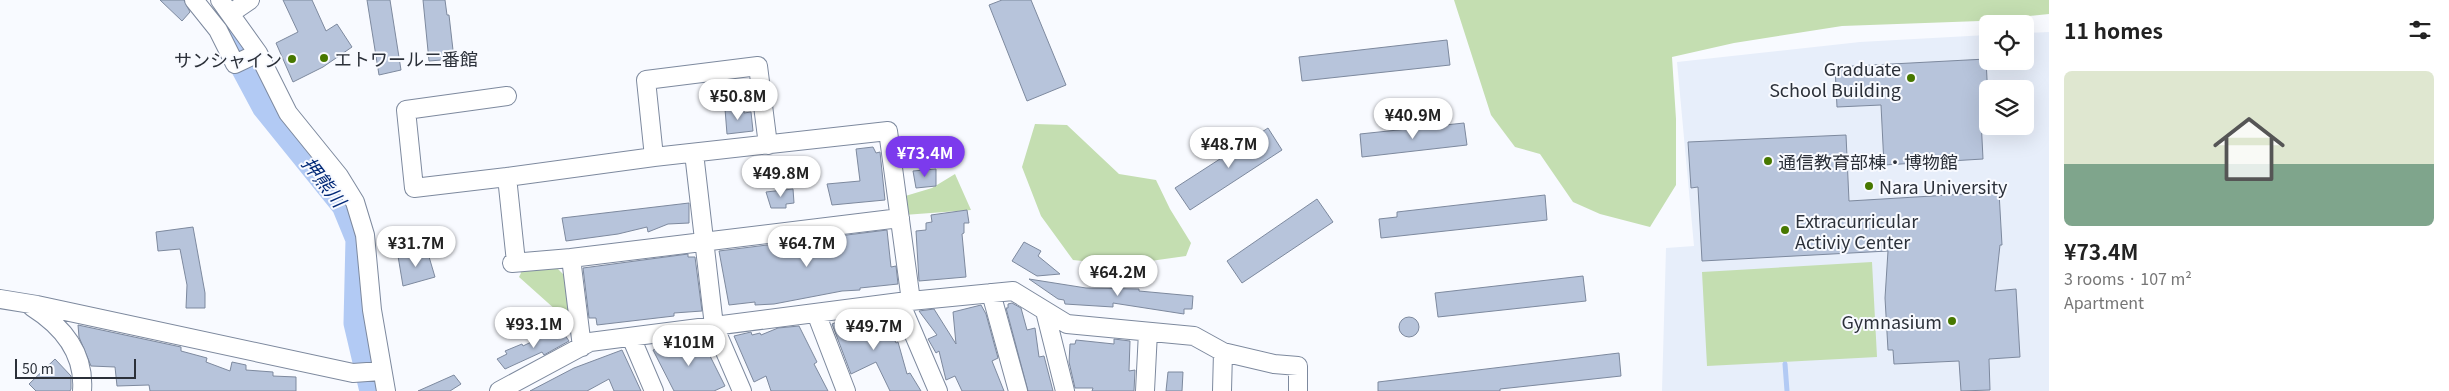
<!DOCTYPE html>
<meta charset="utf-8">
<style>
:root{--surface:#fff;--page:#f2f2f2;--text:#222;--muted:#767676;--accent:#7c3aed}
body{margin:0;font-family:Georgia,"Noto Sans JP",serif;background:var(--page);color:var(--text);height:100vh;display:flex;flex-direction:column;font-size:19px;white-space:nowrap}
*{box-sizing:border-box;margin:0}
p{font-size:16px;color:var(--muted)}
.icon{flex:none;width:28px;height:28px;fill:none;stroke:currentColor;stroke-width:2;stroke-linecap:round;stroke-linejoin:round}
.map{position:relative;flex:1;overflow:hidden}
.panel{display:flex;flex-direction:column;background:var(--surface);width:400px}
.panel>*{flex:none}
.controls{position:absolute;left:1979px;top:15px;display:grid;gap:10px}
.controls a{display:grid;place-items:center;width:55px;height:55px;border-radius:8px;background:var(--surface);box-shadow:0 5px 20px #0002;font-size:25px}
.scale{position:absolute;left:15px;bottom:12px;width:121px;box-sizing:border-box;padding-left:5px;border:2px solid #2b3039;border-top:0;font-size:14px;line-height:18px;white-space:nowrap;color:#2b3039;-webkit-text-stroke:4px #f8faff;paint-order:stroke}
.price{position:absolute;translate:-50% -42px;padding:0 11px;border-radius:18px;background:#fff;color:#222;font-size:16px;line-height:32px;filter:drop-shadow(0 1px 2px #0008)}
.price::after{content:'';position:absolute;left:50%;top:30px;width:15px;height:11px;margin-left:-8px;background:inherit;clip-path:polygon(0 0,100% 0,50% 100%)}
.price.current{background:var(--accent);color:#fff}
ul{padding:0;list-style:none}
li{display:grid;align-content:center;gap:10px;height:265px;padding:0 15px}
li span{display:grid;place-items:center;height:155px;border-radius:8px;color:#555}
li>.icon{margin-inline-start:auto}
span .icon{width:90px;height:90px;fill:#fffc;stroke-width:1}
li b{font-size:21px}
h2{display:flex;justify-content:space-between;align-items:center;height:60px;padding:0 15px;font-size:21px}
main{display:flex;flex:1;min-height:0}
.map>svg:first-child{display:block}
.built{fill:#e7eefa;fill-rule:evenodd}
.green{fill:#c4deb1}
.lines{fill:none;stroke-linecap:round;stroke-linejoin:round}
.stream{stroke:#b2caf4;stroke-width:5}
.river{stroke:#b2caf4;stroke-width:29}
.building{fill:#b7c4db;stroke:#7d899e}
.minor-casing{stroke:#7d899e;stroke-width:20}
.minor{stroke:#fff;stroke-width:18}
.poi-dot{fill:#477800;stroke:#f8faff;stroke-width:2}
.labels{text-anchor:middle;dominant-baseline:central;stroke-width:4;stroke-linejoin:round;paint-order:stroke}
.poi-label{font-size:18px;fill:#2b3039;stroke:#f8faff;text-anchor:start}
.water-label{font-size:19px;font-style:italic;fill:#022977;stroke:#f8faff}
</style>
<main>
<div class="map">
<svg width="2049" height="391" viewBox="0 0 2049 391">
<rect width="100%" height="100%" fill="#f8faff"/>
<!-- built -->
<path class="built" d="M2049 32V391H1662L1666 248 1694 246 1677 62 1860 42 1987 35 1988 61H2025V33ZM1988 89H2025V126H1988Z"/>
<!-- green -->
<path class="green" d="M1454 0H2049V14L1980 21 1842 26 1734 43 1672 57 1676 119V185L1650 227 1600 214 1573 202 1540 154 1515 147 1491 115Z
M1035 124 1067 125 1119 174 1156 180 1170 209 1191 243 1186 256 1122 265 1073 260 1041 216 1022 167Z
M955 174 971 210 904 215 902 197 932 188Z
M1872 262 1877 357 1707 366 1702 272Z
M554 265 564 275 571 318 566 319 519 277 521 273 518 268Z"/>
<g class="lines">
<!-- stream -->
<path class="stream" d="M1785 364 1787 391"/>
<!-- river -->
<path class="river" d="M228 35 266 106 346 205 360 239 358 323 374 391"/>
</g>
<!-- building -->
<path class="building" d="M160 0H184L190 12 182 21Z
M283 0H312L326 31 337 24 352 47 323 67 293 82 276 43 298 32Z
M367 0H390L401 70 379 75Z
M423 0H445L447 15H449L454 59 429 61Z
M1002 0H1031L1066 85 1027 101 989 5Z
M1447 40 1450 65 1302 81 1299 57Z
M1986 59 1988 99H1980L1983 159 1884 165 1881 105 1837 107 1835 67Z
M744 108V113L751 112 753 131 727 134 725 109Z
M1464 123 1467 145 1362 157 1360 134Z
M1268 128 1282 150 1190 210 1175 188Z
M1846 135 1849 201 1999 192 2002 245H2000L1995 291 2016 289 2020 357 1989 359 1990 390 1961 391 1959 361 1894 364 1893 350H1888L1885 298 1888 251 1702 261 1698 187 1691 188 1688 142Z
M873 147 876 153 880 152 885 200 832 205 827 184 860 181 856 149Z
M936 169V186L916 188 913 171Z
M793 189 794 203 786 204V208H771L766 192Z
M1545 195 1547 220 1381 238 1379 219 1397 217V212Z
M1317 199 1333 222 1242 283 1227 261Z
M689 203V223L668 224 648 232 647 227 618 234 566 241 562 218Z
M967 210 969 223H964V233L962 234 966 277 919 281 916 231 926 230V223L932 222 931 215Z
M193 227 205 293V308H186L187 285 180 249 158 251 156 232Z
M887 230 891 267 896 266 898 284 860 288V290L842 291 774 304 755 305V302L729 305 719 251Z
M1024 242 1041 251 1038 256 1060 274 1037 276 1012 261Z
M427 250 435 277 403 286 398 256Z
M688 254V257H695L702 311 674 313V316L597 325 596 318H589L583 268Z
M1583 276 1586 301 1438 317 1435 293Z
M1029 279 1086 288 1139 289V291L1193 296 1192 309H1184V314L1113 303V307L1065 304 1064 300 1058 299Z
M1012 303 1021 308 1027 330 1035 328 1039 357 1044 356 1053 391H1028L1006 308H1008V304Z
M981 305 986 314 998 358 992 361 1004 391H962L955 376 946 380 939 351 936 353 928 339 937 335 919 311 934 309 956 344 953 312Z
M875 316 878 321 885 319 896 343 898 342 907 374 910 373 921 391H890L876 362 851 374 832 324 842 320 853 319 854 321Z
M1399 327a10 10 0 1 1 20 0a10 10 0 1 1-20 0Z
M78 325 181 347V351L207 358 206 362 230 371 232 362 246 365V370L273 372V376L296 377V391H150L149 385 117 386 115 367 91 366 79 337Z
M799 326 817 362 814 364 828 391H771L766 376 754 382 734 336 751 332 752 335 760 333 761 335 778 328Z
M560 328 569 341 544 355 542 352 505 369 497 359 507 354 505 351 522 344 523 346Z
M701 338 725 386 714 391H674L653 350 671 344 672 347Z
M1114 339 1130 341 1129 371 1135 370 1134 391H1092L1093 388H1075L1069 362 1070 344H1075L1076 340 1114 344Z
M622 350 641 391H614L609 379 587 391H530L574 368Z
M1619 353 1621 376 1500 389V391H1378V382Z
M55 359 71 376V389L70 391H36L29 384Z
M1168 372H1183L1182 391H1166Z
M454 375 461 384 450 391H418Z"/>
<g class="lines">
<defs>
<path id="minor" d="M194 0 218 30 235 64 258 53
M220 0 258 53 288 113 339 176 355 202 365 235 372 310 386 391
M231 13 250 0
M768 145 758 66 646 80 654 157 888 131 911 301
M694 153 714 326 742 391
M507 177 414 188 406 110 507 96
M516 262 507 177 654 157
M512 263 571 258
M991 293 1018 391
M0 299 37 305 353 373 381 371
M900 302 938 391
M32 307C62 326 85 353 82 391
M1045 311 1065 391
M816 313 846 391
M631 337 654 391
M582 347 571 258 900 218
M1223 352 1274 364 1298 366V391
M499 391 590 342 900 302 1013 291 1067 324 1194 336 1223 352 1222 391
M1145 391 1148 332"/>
</defs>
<!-- minor casing -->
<use href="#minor" class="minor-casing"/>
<!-- minor -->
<use href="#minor" class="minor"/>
</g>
<!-- markers -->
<g class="poi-dot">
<circle cx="324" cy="58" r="5"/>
<circle cx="292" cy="59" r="5"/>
<circle cx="1911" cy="78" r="5"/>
<circle cx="1768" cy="161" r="5"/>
<circle cx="1869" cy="186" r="5"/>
<circle cx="1785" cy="230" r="5"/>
<circle cx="1952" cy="321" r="5"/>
</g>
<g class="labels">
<!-- poi labels -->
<g class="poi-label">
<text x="334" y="58">エトワール二番館</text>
<text x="282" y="59" text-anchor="end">サンシャイン</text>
<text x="1901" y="68" text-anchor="end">Graduate<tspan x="1901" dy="21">School Building</tspan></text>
<text x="1778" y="161">通信教育部棟・博物館</text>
<text x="1879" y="186">Nara University</text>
<text x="1795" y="220">Extracurricular<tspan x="1795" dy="21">Activiy Center</tspan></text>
<text x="1942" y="321" text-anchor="end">Gymnasium</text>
</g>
<!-- water labels -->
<g class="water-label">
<text transform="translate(325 181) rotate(52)">押熊川</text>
</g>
</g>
</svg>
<div class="controls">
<a><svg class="icon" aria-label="locate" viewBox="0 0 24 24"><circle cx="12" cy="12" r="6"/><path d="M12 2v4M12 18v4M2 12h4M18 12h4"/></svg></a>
<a><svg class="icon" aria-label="layers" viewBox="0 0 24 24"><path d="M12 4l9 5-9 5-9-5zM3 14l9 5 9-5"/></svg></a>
</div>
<div class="scale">50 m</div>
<b class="price" style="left:738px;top:121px">¥50.8M</b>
<b class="price" style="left:1413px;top:140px">¥40.9M</b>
<b class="price" style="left:1229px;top:169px">¥48.7M</b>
<b class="price current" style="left:925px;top:178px">¥73.4M</b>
<b class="price" style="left:781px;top:198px">¥49.8M</b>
<b class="price" style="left:416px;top:268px">¥31.7M</b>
<b class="price" style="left:807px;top:268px">¥64.7M</b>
<b class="price" style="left:1118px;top:297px">¥64.2M</b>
<b class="price" style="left:534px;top:349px">¥93.1M</b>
<b class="price" style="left:874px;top:351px">¥49.7M</b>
<b class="price" style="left:689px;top:367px">¥101M</b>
</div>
<section class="panel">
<h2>11 homes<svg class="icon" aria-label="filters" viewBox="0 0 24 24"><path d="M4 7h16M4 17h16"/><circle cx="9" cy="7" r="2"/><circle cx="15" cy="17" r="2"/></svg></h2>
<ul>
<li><span style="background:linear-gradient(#dfe7d0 60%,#7fa58c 0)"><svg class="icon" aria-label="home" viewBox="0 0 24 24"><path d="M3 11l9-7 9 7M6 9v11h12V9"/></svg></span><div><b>¥73.4M</b><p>3 rooms · 107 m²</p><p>Apartment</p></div></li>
</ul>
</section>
</main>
